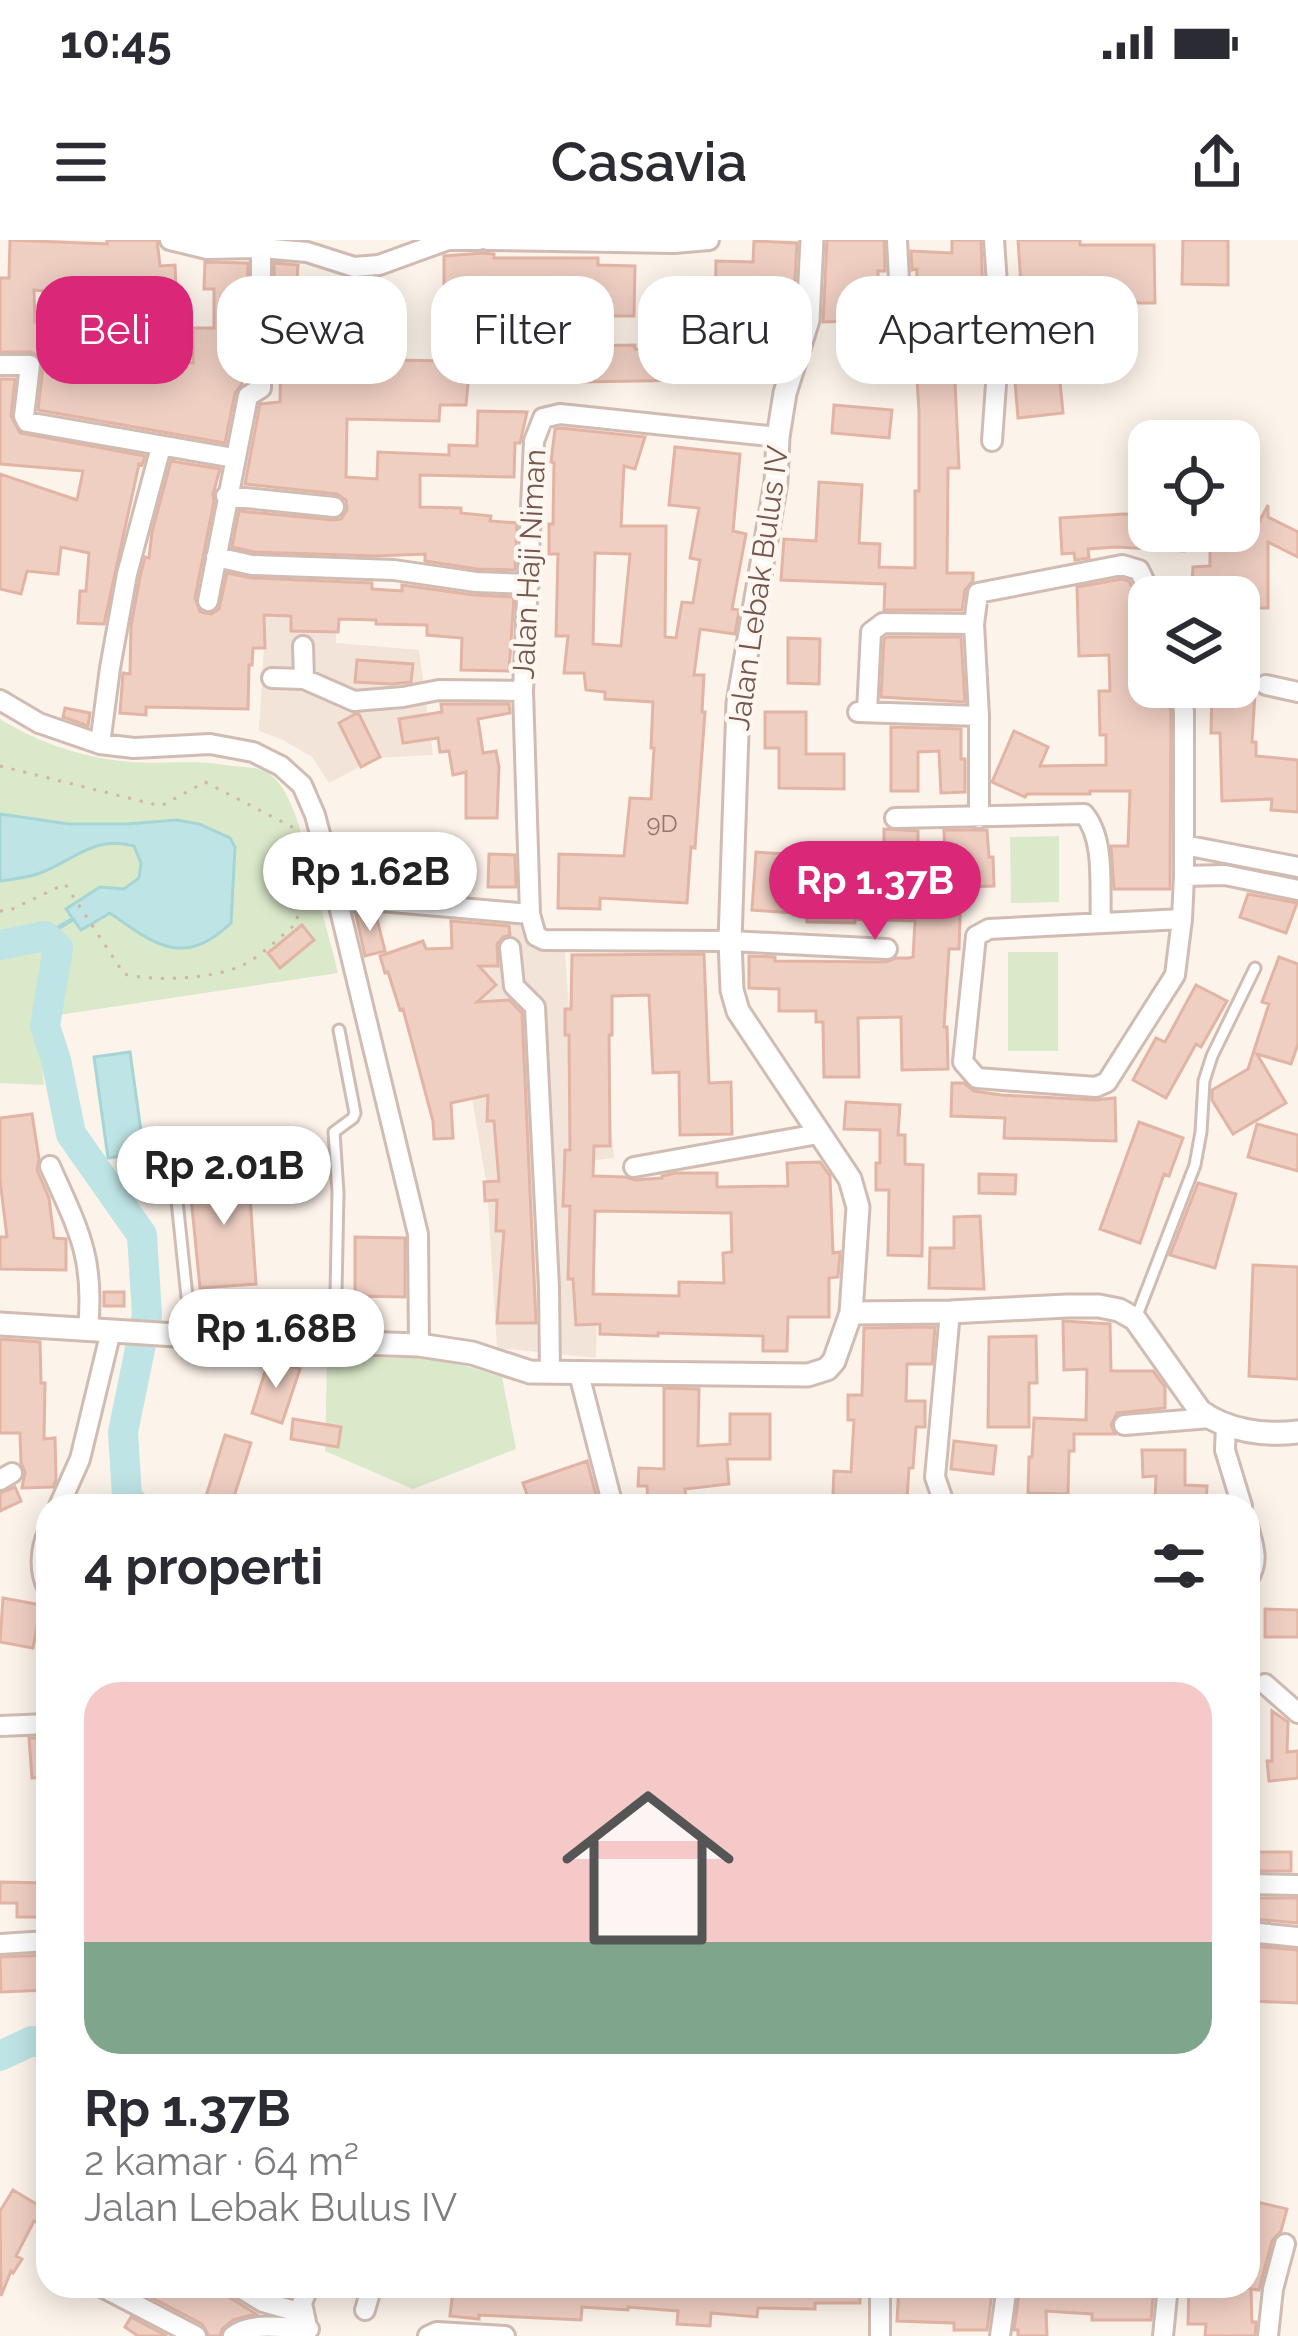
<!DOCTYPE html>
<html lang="id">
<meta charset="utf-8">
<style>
:root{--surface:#fff;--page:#f2f2f3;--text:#2b2b33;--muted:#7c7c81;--line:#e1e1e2;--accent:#db2777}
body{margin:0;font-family:Raleway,sans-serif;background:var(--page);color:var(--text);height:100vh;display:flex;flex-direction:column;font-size:45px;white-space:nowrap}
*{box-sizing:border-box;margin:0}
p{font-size:39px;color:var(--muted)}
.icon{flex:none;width:66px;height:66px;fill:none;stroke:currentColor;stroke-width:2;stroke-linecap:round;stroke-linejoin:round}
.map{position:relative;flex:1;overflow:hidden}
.drawer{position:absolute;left:36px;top:1254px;width:1224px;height:804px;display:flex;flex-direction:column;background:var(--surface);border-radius:36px;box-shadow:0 6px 30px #0003}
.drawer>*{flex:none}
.hud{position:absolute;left:36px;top:36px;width:1227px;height:108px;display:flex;gap:24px}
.buttons{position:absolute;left:1128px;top:180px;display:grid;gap:24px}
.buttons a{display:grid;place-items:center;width:132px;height:132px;border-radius:24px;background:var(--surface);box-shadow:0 6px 30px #0003;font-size:60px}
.price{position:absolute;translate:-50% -102px;padding:0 27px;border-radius:42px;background:#fff;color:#222;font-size:39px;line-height:78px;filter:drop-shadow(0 3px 6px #0008)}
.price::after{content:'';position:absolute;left:50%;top:72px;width:36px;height:27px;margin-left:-18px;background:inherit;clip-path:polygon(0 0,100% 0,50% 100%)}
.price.current{background:var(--accent);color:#fff}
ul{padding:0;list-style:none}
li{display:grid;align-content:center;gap:24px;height:636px;padding:0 48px}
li+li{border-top:3px solid var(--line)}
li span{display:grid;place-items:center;height:372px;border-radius:36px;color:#555}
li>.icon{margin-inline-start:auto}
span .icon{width:216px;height:216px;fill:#fffc;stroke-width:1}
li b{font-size:51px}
h2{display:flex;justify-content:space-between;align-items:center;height:144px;padding:0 48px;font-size:51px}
.chip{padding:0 42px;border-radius:36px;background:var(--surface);box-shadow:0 6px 30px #0003;font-size:42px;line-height:108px}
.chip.current{background:var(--accent);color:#fff}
.status{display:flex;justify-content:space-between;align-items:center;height:84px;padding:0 60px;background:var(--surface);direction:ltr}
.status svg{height:33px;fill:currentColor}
header{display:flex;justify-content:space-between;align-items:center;height:156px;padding:0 48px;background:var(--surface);font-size:54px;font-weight:600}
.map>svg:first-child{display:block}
.residential{fill:#f3e4d9}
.green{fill:#dae9c9}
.water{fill:#bfe4e5;stroke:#a6d5d6;stroke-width:3}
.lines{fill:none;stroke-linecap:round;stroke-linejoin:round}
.stream{stroke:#a6d5d6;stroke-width:4.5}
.river{stroke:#bfe4e5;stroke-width:30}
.building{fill:#f0cfc3;stroke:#e2b4a4;stroke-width:3;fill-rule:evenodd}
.service-casing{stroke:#d0bcb2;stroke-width:15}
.minor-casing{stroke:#d0bcb2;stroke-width:24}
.tertiary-casing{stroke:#d0bcb2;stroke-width:27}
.path{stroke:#d5b2a6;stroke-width:3;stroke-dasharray:3 9;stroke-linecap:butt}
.service{stroke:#fff;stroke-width:9}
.minor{stroke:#fff;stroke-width:18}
.tertiary{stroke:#fff;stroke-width:21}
.labels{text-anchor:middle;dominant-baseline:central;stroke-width:9;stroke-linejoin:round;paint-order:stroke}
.number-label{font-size:24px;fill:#94756b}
.street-label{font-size:30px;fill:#76574e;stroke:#fef7f1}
</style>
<div class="status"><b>10:45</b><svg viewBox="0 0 49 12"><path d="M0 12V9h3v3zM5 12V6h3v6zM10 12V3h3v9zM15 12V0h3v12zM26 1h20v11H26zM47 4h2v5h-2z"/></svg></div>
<header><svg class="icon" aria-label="menu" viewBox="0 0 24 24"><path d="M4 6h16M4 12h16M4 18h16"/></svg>Casavia<svg class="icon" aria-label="share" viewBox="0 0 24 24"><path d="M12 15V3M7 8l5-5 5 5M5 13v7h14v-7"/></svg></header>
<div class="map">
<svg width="1298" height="2096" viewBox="0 0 1298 2096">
<rect width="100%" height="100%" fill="#fcf3ea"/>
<!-- residential -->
<path class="residential" d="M268 340 336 346V403L419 410 433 515 376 518 329 543 312 517 283 500 259 491Z
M449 673 540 678 544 709 565 708 569 776 600 773 614 918 586 921 597 1059 596 1118 497 1108 487 947 456 763Z"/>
<!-- green -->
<path class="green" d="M0 479C32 499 74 515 113 520 149 526 187 519 224 525 253 529 269 523 286 554 298 576 303 601 309 625 319 661 329 697 338 733L38 778 44 845 0 843Z
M1059 596V662L1011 663 1010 597Z
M1008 712H1058V811H1008Z
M327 1117 439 1118 502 1137 516 1209 413 1249 325 1211Z"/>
<!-- water -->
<path class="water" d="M0 574 69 584H127L177 580 199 584 230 598 235 607 231 683C184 728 155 705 110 673L81 690 66 669 100 647 124 649 139 638 141 623 134 606C94 595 75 620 40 633 28 638 13 639 0 641Z
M130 812 144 913 108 918 94 817Z"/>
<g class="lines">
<!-- stream -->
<path class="stream" d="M45 696 73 679"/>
<!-- river -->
<path class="river" d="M0 705 45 696 58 708 45 786 56 820 71 894 142 995 147 1075 123 1192 127 1257 136 1266
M0 1816 32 1801 48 1804"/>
</g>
<!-- building -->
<path class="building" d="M10 0 107 4V0H157L160 26 175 25 177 68H187V91L139 90 138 121 193 123V88H214V49H204L205 22 248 23 246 132H242V144L235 153 225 203 38 170 43 127 41 118 31 112H0V38H9ZM34 50 98 56 97 87 35 82Z
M827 0H884L885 31H878L879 80 823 82Z
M952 0H981L985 113H953V67L916 66 917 29 912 30 911 11 952 13Z
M1018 0H1080V5H1154L1155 63H1068V79L1054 80 1063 173 1018 178 1012 107 1025 106Z
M1183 0H1228V45L1182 44Z
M754 1 797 3 793 77 790 88 757 90 754 142 696 140 581 142V106L635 105V109L708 110 709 87 715 88 716 21 753 22Z
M483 13 494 14V18H598V25L635 26 634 76H601V69L562 68V53L495 51 494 98H496L497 133H469L466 165H440L439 181 347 179 346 237 377 239 378 212 449 215V205L477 206 478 171 527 172 520 203H515L514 237 420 235V267L461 268V273L491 276 490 281 517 283 515 330 477 329 425 321V314L376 316 254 312 232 307 239 271 333 280 341 279 347 270 346 260 337 254 245 244 260 164 280 162 281 103H303V66H275L274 23 298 25 297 39H371V65H350V81H343L342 119 447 121 450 54H444V16Z
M954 121 959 228H948L947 333H973V341L965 350 962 370H884L885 344 781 340 784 299 816 301 819 242 862 245 859 303 880 304 879 327 915 328V251H919V172L916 123Z
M0 139H15L11 176 20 193 145 216 142 225 139 224 104 384 78 383 80 351H86L89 313 61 307 58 334 27 331 21 354 0 349V234L77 260 83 231 0 224Z
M834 165 892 170 889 198 832 193Z
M561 188 645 197 635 229 624 226 621 286H666L665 397 676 398 682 362 693 363 700 320 690 318 699 268 669 265 675 207 740 214 733 291 746 294 732 369 739 370 735 394 700 389 694 435H704L702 472H705L695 608 691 607 687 663 600 658V669L558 668 559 614 624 616 630 558 651 559 654 508H651L653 462 605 459V452L586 450 584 433H564L568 396H556L558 314H549V284H553L554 223 551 222 555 189ZM595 313 630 314 621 406 593 404Z
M171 221 220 229 213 254 214 261 195 358 200 372 211 374 219 369 227 333 252 338 372 343V349L402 351V345L474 355 514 357 509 431 461 430 462 398 427 395V385L376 384V380L339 379 338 392 291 391V376L264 375 265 408H253L252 425H249L248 469 146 467V475L120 473 123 433 130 434 131 386 140 337 145 317 149 318 152 292Z
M1268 265V277L1298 292V317L1268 302V368H1239V357H1191L1193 327 1210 326V305L1236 307V305H1247Z
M1124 274 1149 275V291H1184V311L1117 307 1088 309 1089 318 1075 320 1074 313 1062 314 1060 278Z
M1121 339 1129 341 1135 353 1138 384H1149V451H1168L1171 473 1170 649H1114L1111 606H1128L1130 551H1090V554H1027L1025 557 992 542 1014 491 1048 507 1040 526 1106 525V495H1100L1099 451H1110L1109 415 1079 416 1077 347Z
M887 397H961L965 462 881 457 884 399Z
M788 398 820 399 819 444 788 443Z
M357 420 413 424 411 442 392 444 355 442Z
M1239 422H1256L1253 443 1255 452 1252 502H1256V516L1298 520V572L1271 570 1272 559 1222 561 1220 493H1211L1212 447H1239Z
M441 464H509L510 473 478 479 483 513 496 511 499 527 497 578H466V532L453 535 449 511 440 512 438 498 403 503 399 479 442 472Z
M65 468 90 473 88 486 63 477Z
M765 472H806V514H844V549L779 548V508H765Z
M355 474H359L380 517 361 527 339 483Z
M891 487 961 489V519H965V552L941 553 939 511 918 512V551H891Z
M884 589 918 591V620L945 619 944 590H987L989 617H993L994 646 961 647 959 709H949L944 787H947L948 829 902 830 901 777 858 778 859 837H824L823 782H816V771H779V749L749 748V716L775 717V721L886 722 896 718H909L913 717 915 681 855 679V683L807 682V674L752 670 756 612 802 615 801 629 856 630V636L884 637Z
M489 614 515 615 516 647H488Z
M1248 654 1297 663 1286 693 1240 677Z
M356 675H376L385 711 365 716Z
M451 681 509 686 510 695 503 697 497 704 498 726H479L496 745 477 762 509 760 522 773 536 1083H497L504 991H496L497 960 485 961 484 942 499 941 494 881H487L488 855 451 863 453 898 434 899 433 881 403 769 400 770 388 732 385 733 380 716 423 701 426 709 452 708Z
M302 685 314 700 280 728 268 713Z
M704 714 709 843 731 842 732 894 680 895 679 832 653 833 649 755 612 756V795H609L610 906H594L593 936 626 937 635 940 662 938V936L676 933H717V947L788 946 787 923 820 922 830 936 833 1013 840 1012 838 1037 829 1038V1077H788L787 1111H763V1096L658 1093V1096L600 1094V1084L576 1085 573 1039H568L570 966H563L565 910H570L569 795H565V769H571L572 715ZM595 971 731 973 732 1012 723 1013 724 1043 679 1042V1056L593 1054Z
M1279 717 1298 724V804L1291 824 1257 814 1286 863 1233 894 1212 860V850L1248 829 1269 764 1262 762Z
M1196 745 1227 761 1201 807 1196 804 1166 858 1133 840 1156 798 1165 802Z
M952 843H964L974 851 1001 855 1095 860 1115 858 1116 901 1004 898 1005 878 951 876Z
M846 862 900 865 898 895H905V924L923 925 922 1016 888 1015 889 950H876V923H880V890L844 889Z
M32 874 39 919 37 930 49 958 54 998 66 999V1030L0 1029V997H7L0 940V878Z
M1139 882 1183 898 1169 936 1164 934 1140 1003 1100 989Z
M1257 884 1298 895V931L1248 917Z
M253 930 256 955 250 956 256 1044 200 1048 189 937Z
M979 934 1016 935 1015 954 979 953Z
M1198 943 1236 954 1215 1028 1170 1015Z
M980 976 984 1049 929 1048 930 1008H954V977Z
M355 997 405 998V1057L355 1056Z
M1253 1025 1298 1027V1139L1249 1136Z
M104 1052H124V1066H104Z
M1063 1081 1110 1084 1111 1131H1153L1165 1147V1168L1117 1173 1111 1185 1115 1194H1074V1211H1069L1068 1254 1028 1253 1029 1217H1032L1034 1178 1086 1180 1087 1129 1064 1130Z
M935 1087 932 1124H907L906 1161H925V1187H916L913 1228H909L907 1259 833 1255 834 1231 851 1232 854 1180H848V1155H862L864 1088Z
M1036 1096 1037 1143H1029V1187H988L989 1097Z
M0 1099 40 1102 41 1143H45L44 1199 55 1198 56 1240 53 1247 22 1248 25 1232 21 1223 20 1193H0Z
M269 1119 300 1129 282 1183 252 1173Z
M664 1148 699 1149 698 1206 730 1204V1174H770V1219H727L729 1244 685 1249 687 1266H648L647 1246H638L639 1228 664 1229Z
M293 1179 341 1187 338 1207 291 1199Z
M225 1195 251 1203 231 1266H203Z
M954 1201 996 1206 993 1234 951 1229Z
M1142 1210H1185V1245L1207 1246 1206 1265 1155 1262 1156 1236 1143 1237Z
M587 1221 599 1266H531L523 1243Z
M15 1247 21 1261 0 1271V1253Z
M3 1358 41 1365 33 1408 0 1402Z
M1265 1369 1298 1370V1397H1265Z
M1272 1471 1288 1482 1287 1512 1298 1511V1538L1269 1541 1267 1521H1272Z
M29 1498H48V1537L32 1538Z
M1248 1612H1291V1631H1248Z
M0 1642 48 1643V1677H17V1663H0Z
M1248 1658H1298V1683L1252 1679V1675H1248Z
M1252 1706 1298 1710V1763L1250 1761Z
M48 1715V1750L1 1752 0 1717Z
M13 1950 48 1971V1988L34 1981 16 2016 22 2019 13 2033 11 2031 1 2056 0 1971Z
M1248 1960 1287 1969 1281 1991 1272 2001 1259 2050 1251 2049 1252 2082H1256L1255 2096H1205L1206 2084H1188L1189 2046 1248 2048Z
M129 2046H224L229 2057 256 2074 233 2080 222 2089 220 2096H209L202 2084Z
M498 2046H860V2063H815V2069L758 2068 757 2077 711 2073 710 2086 677 2084 678 2071 628 2067V2070L582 2067 581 2080 479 2075V2079L450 2076 453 2050 498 2055Z
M899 2046H971V2053H992L987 2090H954V2083L897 2081Z
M1020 2046 1154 2047 1151 2080H1092V2074L1046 2071 1047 2096H1018V2090H1014Z
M131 2077 167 2096H138L125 2087Z"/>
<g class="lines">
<defs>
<path id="service" d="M176 951 187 1057 195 1064 232 1069 238 1077 240 1099
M1136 1078 1195 925 1201 892 1204 841 1212 816 1255 728
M335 1103 338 953 334 892 353 878 355 873 339 790"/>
<path id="minor" d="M170 0 207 9 261 8 307 12 354 27 379 25 448 0H479
M487 0 674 3 709 0
M897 0 903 119
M0 125H30L24 176 27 182 234 218
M778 197 560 174 543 178 534 201 523 451 530 674 536 696 544 700 730 701 887 709
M992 201 1000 88 994 0
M226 256 334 267
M216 317 252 325 394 330 476 342 529 344
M208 361 248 156 261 148V8
M303 406 304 439
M272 438 304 439 354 461 403 457 439 450 523 451
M1266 445 1298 452
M1181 447 1184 472V636L1182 679 1175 735 1107 842 1096 847 977 838 963 822 976 696 989 689 1182 679
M0 460 39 483 100 504 134 508 210 504 253 512 281 526 302 545 315 575 338 662 418 994 419 1105
M858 472 979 476
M867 472 871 392 883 383 974 384
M100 504 110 428 127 334 161 207
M895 578 1084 574C1106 600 1099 649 1101 682
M979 578V476L974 384 978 353 1122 325 1139 330 1152 357
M1184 605 1298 627
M1184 636 1225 635 1298 650
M338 662 380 661 530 674
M510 708 514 746 535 767 549 1047 550 1133
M50 926C78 989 95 1017 88 1089
M634 927 818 894
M579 1134 613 1266
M1124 1185 1210 1178
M1226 1185 1225 1210 1242 1266
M0 1240 12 1233
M59 1266 80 1219 111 1091
M945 1266 935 1237 950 1072
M1248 1286C1253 1305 1260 1321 1248 1339
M48 1292C40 1310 39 1332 48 1349
M1265 1444 1298 1473
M0 1486 48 1484
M1248 1644 1298 1645
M1248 1692 1298 1697
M0 1704 48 1701
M100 2046 196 2096
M237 2046 263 2062 302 2073
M880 2046V2096
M365 2070 372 2046
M306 2082 302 2063 309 2046
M233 2096C251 2081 286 2088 309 2089
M428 2096 437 2092 505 2096
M1000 2096 1007 2046
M1163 2096 1168 2046
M1268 2096 1273 2049 1285 2004"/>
<path id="tertiary" d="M851 1073 950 1072 1067 1066H1099L1119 1070 1135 1079 1200 1171C1227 1191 1265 1196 1298 1192
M0 1084 240 1099 419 1105 472 1113 530 1132 808 1135 827 1129 834 1121 851 1073 858 967 850 939 738 771 732 750 730 701 738 463 776 242 778 197 785 153 808 80 812 0"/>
</defs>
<!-- service casing -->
<use href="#service" class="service-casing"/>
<!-- minor casing -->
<use href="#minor" class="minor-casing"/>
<!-- tertiary casing -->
<use href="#tertiary" class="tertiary-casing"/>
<!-- path -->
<path class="path" d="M0 526 161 566 205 542 296 589 307 624 296 684C279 697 261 717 241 726 211 739 155 742 124 734L65 644 8 671H0"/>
<!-- service -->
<use href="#service" class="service"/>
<!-- minor -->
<use href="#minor" class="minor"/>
<!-- tertiary -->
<use href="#tertiary" class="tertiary"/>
</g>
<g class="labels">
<!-- number labels -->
<g class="number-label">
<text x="662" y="583">9D</text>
</g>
<!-- street labels -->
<g class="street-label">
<text transform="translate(529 324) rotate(-87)">Jalan Haji Niman</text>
<text transform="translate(758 348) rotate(-82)">Jalan Lebak Bulus IV</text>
</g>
</g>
</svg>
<div class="buttons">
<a><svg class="icon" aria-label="locate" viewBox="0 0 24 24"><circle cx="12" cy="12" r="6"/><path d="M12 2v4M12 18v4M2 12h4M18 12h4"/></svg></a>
<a><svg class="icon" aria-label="layers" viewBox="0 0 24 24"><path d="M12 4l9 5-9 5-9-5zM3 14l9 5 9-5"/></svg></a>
</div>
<b class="price" style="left:370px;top:694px">Rp 1.62B</b>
<b class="price current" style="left:875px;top:703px">Rp 1.37B</b>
<b class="price" style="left:224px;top:988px">Rp 2.01B</b>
<b class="price" style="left:276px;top:1151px">Rp 1.68B</b>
<div class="hud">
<a class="chip current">Beli</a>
<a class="chip">Sewa</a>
<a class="chip">Filter</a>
<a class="chip">Baru</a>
<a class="chip">Apartemen</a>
</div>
<section class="drawer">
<h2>4 properti<svg class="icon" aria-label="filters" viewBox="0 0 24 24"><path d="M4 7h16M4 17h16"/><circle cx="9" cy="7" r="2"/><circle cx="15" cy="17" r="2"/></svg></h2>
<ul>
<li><span style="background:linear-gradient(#f6c9c9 70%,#7fa58c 0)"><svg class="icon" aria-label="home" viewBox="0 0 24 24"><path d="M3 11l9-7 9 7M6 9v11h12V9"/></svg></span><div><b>Rp 1.37B</b><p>2 kamar · 64 m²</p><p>Jalan Lebak Bulus IV</p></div></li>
</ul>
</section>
</div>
